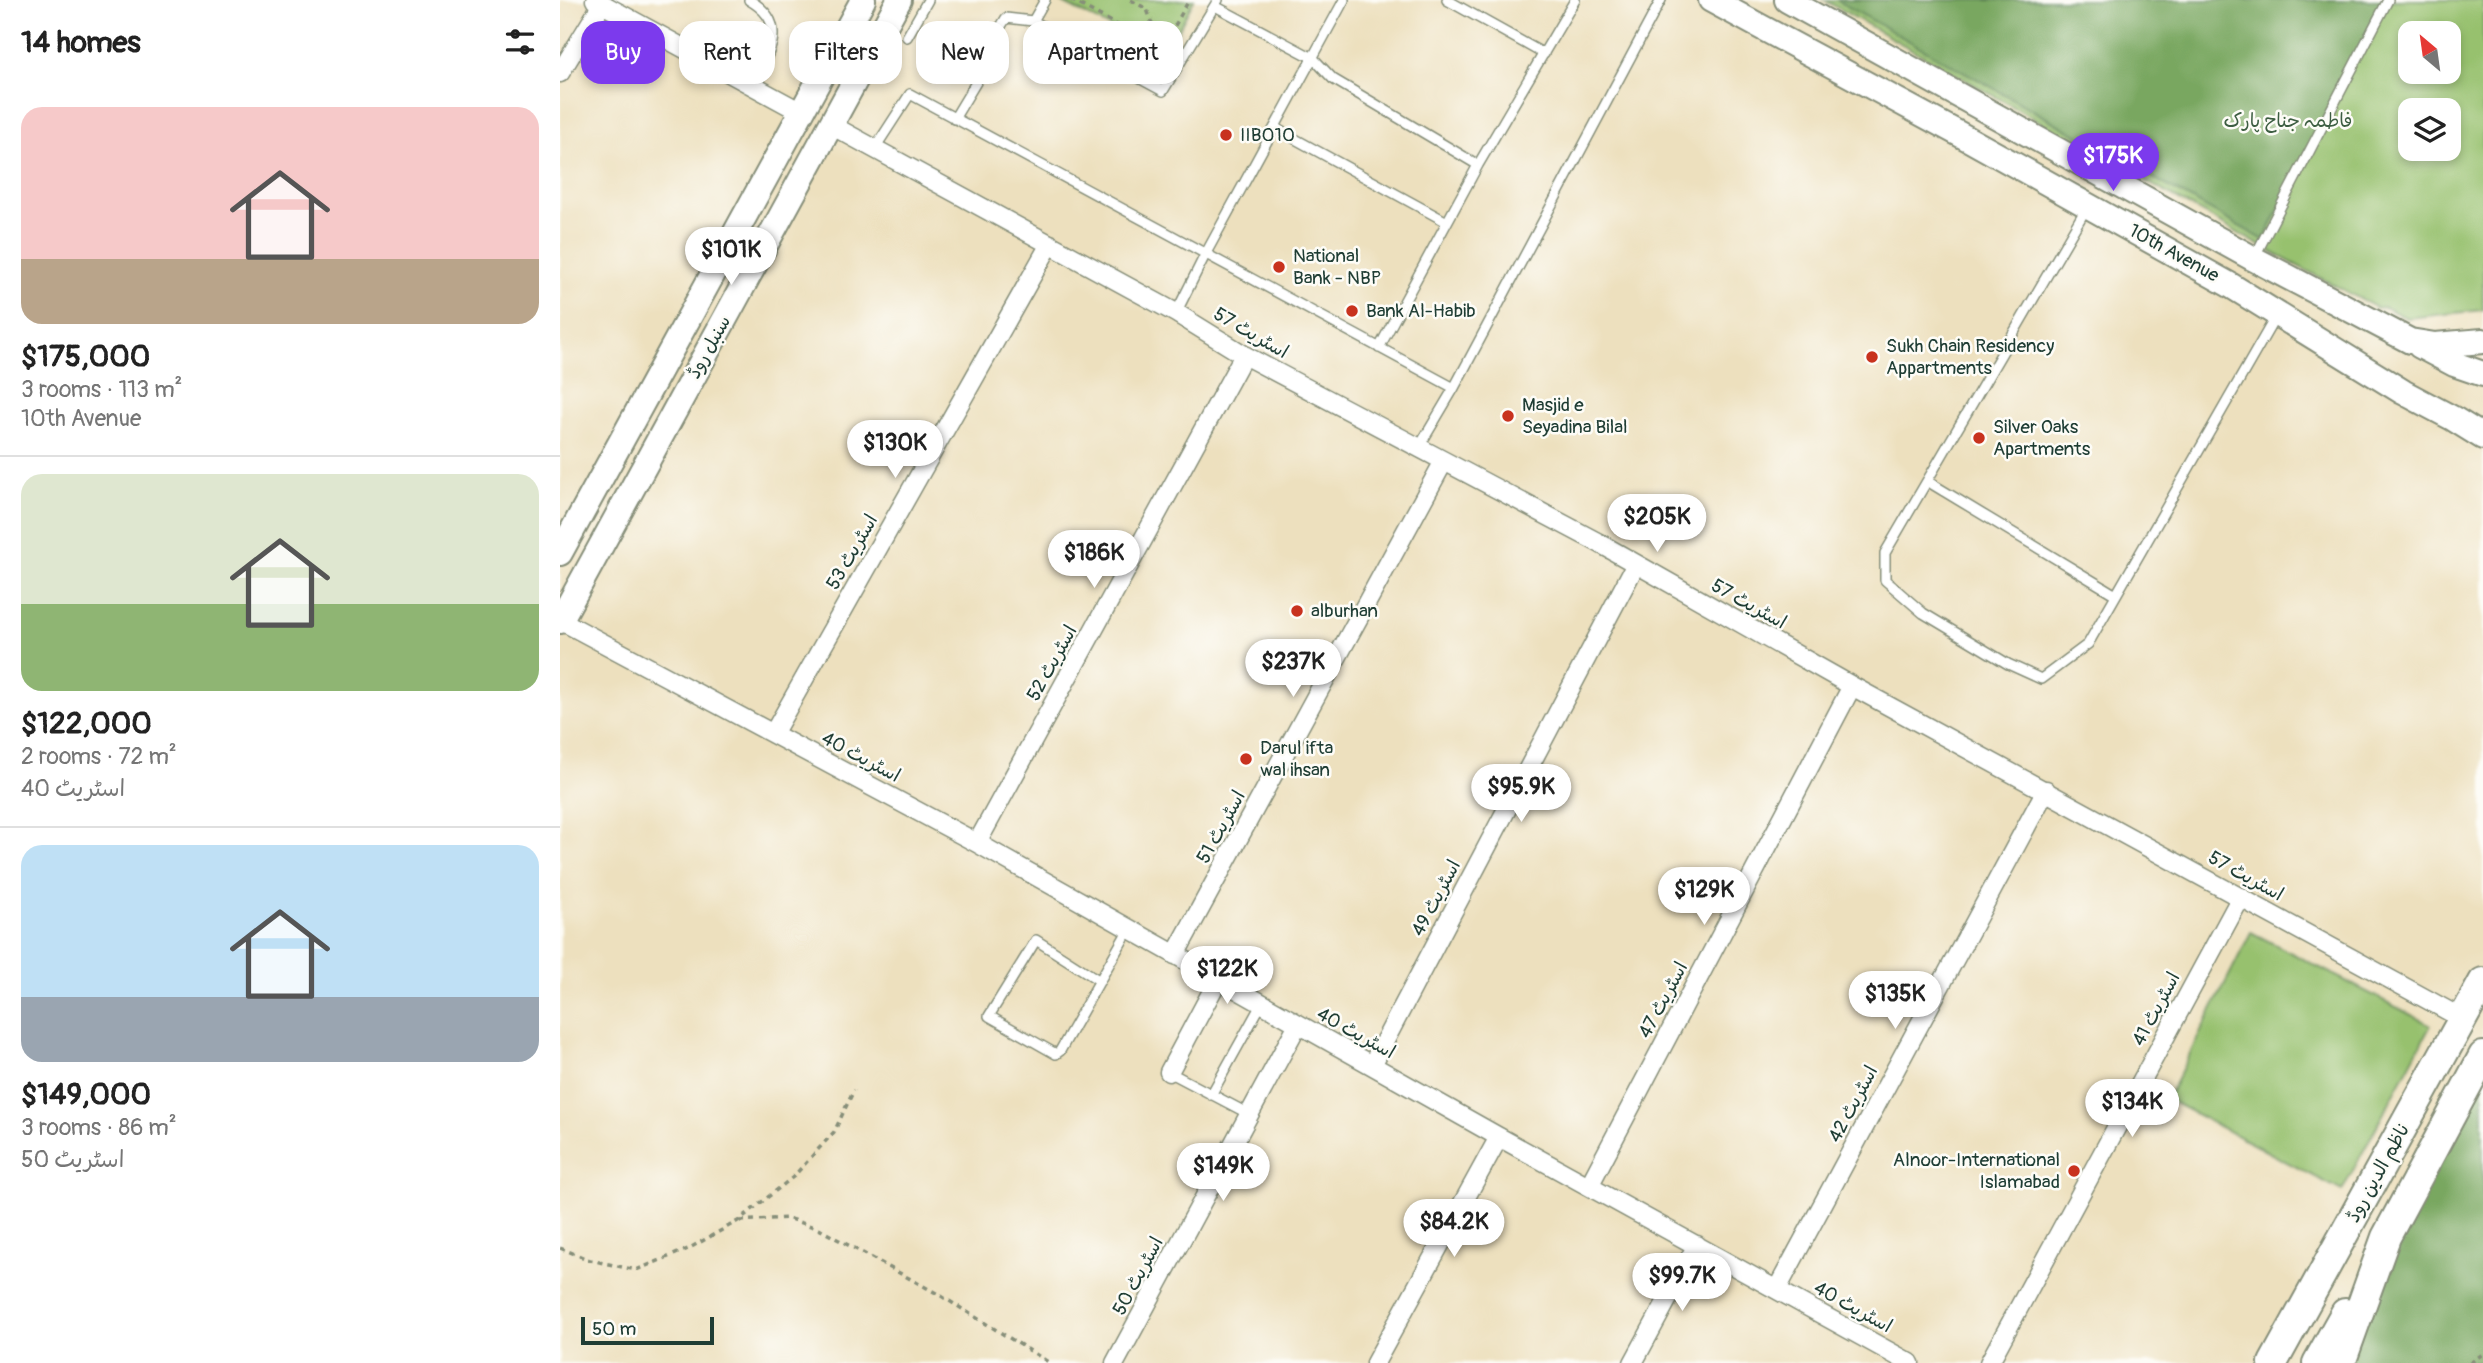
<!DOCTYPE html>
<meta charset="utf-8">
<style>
:root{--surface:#fff;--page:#f6f6f6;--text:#222;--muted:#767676;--line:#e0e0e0;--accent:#7c3aed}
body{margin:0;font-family:Pangolin,"Playpen Sans Arabic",sans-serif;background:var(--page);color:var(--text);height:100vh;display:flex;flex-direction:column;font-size:26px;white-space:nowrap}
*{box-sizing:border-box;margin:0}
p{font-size:23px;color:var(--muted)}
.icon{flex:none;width:38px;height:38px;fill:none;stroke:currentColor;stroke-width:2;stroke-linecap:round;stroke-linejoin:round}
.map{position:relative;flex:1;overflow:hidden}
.drawer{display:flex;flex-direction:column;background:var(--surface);width:560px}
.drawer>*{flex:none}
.banner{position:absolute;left:21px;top:21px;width:665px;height:63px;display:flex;gap:14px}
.needle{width:46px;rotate:331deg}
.tools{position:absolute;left:1838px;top:21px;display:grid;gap:14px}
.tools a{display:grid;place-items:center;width:63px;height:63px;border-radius:14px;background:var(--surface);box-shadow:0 4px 10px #0003;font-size:35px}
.scale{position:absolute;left:21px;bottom:18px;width:133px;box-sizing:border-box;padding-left:7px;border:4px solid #1f3d34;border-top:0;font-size:19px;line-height:24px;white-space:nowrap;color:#1f3d34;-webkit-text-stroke:5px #fdfcf7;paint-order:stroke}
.price{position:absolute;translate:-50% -60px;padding:0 16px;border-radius:24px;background:#fff;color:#222;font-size:23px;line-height:46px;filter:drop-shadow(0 2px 4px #0008)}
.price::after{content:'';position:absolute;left:50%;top:42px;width:21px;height:16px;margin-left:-10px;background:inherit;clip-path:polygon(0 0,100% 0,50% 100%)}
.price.selected{background:var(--accent);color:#fff}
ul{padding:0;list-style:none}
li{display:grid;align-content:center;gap:14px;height:371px;padding:0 21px}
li+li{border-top:2px solid var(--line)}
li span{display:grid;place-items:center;height:217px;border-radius:21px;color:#555}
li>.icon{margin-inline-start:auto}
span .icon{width:126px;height:126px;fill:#fffc;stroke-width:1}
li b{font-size:30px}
h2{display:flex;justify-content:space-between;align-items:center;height:84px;padding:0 21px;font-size:30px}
.chip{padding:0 24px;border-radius:21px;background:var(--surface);box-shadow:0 4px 10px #0003;font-size:24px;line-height:63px}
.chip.selected{background:var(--accent);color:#fff}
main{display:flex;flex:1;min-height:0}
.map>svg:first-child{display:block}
.green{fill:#97c16e;stroke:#5b7f51;stroke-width:2;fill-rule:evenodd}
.forest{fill:#79a761;stroke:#4c724a;stroke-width:2}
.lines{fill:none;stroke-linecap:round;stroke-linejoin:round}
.lane-casing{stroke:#868e79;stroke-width:12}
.street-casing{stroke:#868e79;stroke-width:21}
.secondary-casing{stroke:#868e79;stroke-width:28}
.primary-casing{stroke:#868e79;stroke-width:32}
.path{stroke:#868e79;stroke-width:3.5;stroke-dasharray:5 5;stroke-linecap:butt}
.lane{stroke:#fff;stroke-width:9}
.street{stroke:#fff;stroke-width:18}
.secondary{stroke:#fff;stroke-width:24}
.primary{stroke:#fff;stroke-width:28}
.poi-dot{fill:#c8321e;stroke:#fdfcf7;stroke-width:2.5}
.labels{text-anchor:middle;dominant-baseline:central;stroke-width:5;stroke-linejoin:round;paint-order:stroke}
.park-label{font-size:19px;fill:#3d5e42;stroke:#fdfcf7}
.poi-label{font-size:19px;fill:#1f3d34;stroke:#fdfcf7;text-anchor:start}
.street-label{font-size:19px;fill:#1f3d34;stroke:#fdfcf7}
</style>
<main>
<section class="drawer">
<h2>14 homes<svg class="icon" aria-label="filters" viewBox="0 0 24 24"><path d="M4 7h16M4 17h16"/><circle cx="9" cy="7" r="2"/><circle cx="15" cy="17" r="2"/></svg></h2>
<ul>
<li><span style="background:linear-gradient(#f6c9c9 70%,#b9a48a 0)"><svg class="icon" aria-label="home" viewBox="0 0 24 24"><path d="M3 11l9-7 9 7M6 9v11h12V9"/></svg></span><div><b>$175,000</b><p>3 rooms · 113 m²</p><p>10th Avenue</p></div></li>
<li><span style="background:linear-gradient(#dfe7d0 60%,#8fb573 0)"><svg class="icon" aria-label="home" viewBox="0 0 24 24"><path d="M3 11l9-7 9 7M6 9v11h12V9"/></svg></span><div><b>$122,000</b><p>2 rooms · 72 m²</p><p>اسٹریٹ 40</p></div></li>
<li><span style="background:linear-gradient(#bfe0f5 70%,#9aa5b1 0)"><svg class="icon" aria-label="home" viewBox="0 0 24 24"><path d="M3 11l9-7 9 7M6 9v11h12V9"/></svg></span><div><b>$149,000</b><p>3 rooms · 86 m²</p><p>اسٹریٹ 50</p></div></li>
</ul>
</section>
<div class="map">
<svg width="1923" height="1363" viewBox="0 0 1923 1363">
<rect width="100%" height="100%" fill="#fdfcf7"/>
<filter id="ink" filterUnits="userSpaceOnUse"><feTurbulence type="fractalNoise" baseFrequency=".0143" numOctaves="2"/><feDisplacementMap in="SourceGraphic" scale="14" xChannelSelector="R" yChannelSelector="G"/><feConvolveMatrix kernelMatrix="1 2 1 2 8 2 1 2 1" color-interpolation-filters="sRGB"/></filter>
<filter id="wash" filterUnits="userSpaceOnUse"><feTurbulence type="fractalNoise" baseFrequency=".00686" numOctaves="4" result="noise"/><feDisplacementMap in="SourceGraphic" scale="28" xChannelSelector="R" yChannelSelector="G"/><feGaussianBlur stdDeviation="1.57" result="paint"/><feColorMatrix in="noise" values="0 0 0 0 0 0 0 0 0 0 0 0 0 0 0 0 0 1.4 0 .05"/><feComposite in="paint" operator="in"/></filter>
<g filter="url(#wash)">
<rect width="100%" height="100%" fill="#ede0be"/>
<!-- green -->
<path class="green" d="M497 0H634L605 55Z
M1264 0H1923V310L1847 318 1824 307 1817 308 1719 256ZM1850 33H1888V72H1850ZM1850 110H1888V149H1850Z
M1691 932 1871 1025 1782 1191 1607 1099Z"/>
<!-- forest -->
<path class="forest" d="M1276 0H1824L1704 240Z
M1923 1070V1363H1762Z"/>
</g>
<g filter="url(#ink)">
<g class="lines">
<defs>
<path id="lane" d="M189 0C230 23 210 53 192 84
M887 0 984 54
M655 6 753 58 773 79 918 165 819 348
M473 21 485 0
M347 37 368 0
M394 119 424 69 421 59 446 18 473 21 603 91 658 0
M715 128 887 222
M315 148 350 94 894 388
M918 165 1015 0
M1527 207 1325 553V580L1363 613 1448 664 1481 679 1528 644 1716 316
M1695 256 1828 0
M616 313 645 255 784 0
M859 447 894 388 1101 0
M1367 481 1556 595
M540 981 476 940 429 1016 496 1054 500 1051C523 1010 546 970 569 929
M609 1072 689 1114
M651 1095 702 1003"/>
<path id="street" d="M35 0 241 112
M0 73 42 4
M271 125 616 313 684 355 1041 544 1292 686 1903 1019
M0 620 417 843 939 1137 1350 1363
M213 734 490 244
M417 843 684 355
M615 955 884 461
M812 1065 1076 564
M609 1072 658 980
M1029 1186 1292 686
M1217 1289 1486 790
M555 1363 738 1024
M815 1363 939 1137
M1073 1363 1137 1245
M1429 1363 1681 897"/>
<path id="secondary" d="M1151 0 1403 136 1670 285 1843 392 1894 419 1923 437
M1227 0 1694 259 1850 341 1875 345 1923 341
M1860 346 1894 364 1923 374
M0 553 303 0
M0 621 339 0"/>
<path id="primary" d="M1713 1363 1923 982
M1757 1363 1785 1313
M1781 1363 1826 1237 1923 1056"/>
</defs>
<!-- lane casing -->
<use href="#lane" class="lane-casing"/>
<!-- street casing -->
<use href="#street" class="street-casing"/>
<!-- secondary casing -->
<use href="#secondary" class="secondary-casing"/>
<!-- primary casing -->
<use href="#primary" class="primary-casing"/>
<!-- path -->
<path class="path" d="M511 0 602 49 629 0
M571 0 587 9 592 24 572 32
M180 1221 227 1218 257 1228 378 1294 490 1363
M0 1248 30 1260 76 1270 128 1249 178 1221 233 1177 274 1132 294 1090
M1910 1363 1923 1354"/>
<!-- lane -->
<use href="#lane" class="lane"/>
<!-- street -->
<use href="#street" class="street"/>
<!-- secondary -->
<use href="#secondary" class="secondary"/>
<!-- primary -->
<use href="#primary" class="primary"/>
</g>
</g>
<!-- markers -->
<g class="poi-dot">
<circle cx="666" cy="135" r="7"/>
<circle cx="719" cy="267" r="7"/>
<circle cx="792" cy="311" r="7"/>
<circle cx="1312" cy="357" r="7"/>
<circle cx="948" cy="416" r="7"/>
<circle cx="1419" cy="438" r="7"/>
<circle cx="737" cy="611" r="7"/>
<circle cx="686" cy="759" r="7"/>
<circle cx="1514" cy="1171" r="7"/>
</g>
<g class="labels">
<!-- park labels -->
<g class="park-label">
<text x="1728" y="121">فاطمہ جناح پارک</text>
</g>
<!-- poi labels -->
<g class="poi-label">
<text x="680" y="135">IIB010</text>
<text x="733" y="256">National<tspan x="733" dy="22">Bank - NBP</tspan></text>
<text x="806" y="311">Bank Al-Habib</text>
<text x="1326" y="346">Sukh Chain Residency<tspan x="1326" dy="22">Appartments</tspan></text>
<text x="962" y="405">Masjid e<tspan x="962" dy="22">Seyadina Bilal</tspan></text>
<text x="1433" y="427">Silver Oaks<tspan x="1433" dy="22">Apartments</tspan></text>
<text x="751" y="611">alburhan</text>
<text x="700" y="748">Darul ifta<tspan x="700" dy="22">wal ihsan</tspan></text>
<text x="1500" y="1160" text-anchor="end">Alnoor-International<tspan x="1500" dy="22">Islamabad</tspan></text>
</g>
<!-- street labels -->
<g class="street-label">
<text transform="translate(1614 253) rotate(29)">10th Avenue</text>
<text transform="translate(691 333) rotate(30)">اسٹریٹ 57</text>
<text transform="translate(149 347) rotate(-61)">سنبل روڈ</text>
<text transform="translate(292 552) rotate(-60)">اسٹریٹ 53</text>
<text transform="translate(1189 604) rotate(29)">اسٹریٹ 57</text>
<text transform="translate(492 663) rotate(-61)">اسٹریٹ 52</text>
<text transform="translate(301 757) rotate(28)">اسٹریٹ 40</text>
<text transform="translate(661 827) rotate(-61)">اسٹریٹ 51</text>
<text transform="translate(1686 876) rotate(29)">اسٹریٹ 57</text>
<text transform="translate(876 898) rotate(-62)">اسٹریٹ 49</text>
<text transform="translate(1103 1000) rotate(-62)">اسٹریٹ 47</text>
<text transform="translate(1596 1009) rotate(-62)">اسٹریٹ 41</text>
<text transform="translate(796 1033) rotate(29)">اسٹریٹ 40</text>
<text transform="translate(1293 1104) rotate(-62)">اسٹریٹ 42</text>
<text transform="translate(1818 1173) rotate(-61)">ناظم الدین روڈ</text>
<text transform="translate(578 1276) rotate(-62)">اسٹریٹ 50</text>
<text transform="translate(1293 1307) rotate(29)">اسٹریٹ 40</text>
</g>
</g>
</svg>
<div class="tools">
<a><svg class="needle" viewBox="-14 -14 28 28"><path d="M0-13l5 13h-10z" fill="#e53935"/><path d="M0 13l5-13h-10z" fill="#767676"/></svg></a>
<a><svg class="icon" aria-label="layers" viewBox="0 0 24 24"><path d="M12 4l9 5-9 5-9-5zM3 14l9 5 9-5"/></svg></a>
</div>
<div class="scale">50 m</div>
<b class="price selected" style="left:1553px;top:193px">$175K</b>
<b class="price" style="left:171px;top:287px">$101K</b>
<b class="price" style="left:335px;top:480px">$130K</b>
<b class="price" style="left:1097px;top:554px">$205K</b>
<b class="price" style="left:534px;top:590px">$186K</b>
<b class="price" style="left:733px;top:699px">$237K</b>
<b class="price" style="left:961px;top:824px">$95.9K</b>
<b class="price" style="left:1144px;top:927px">$129K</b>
<b class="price" style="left:667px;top:1006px">$122K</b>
<b class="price" style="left:1335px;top:1031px">$135K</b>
<b class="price" style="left:1572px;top:1139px">$134K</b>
<b class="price" style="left:663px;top:1203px">$149K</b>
<b class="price" style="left:894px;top:1259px">$84.2K</b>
<b class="price" style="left:1122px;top:1313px">$99.7K</b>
<div class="banner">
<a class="chip selected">Buy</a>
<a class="chip">Rent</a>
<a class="chip">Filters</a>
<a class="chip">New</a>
<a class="chip">Apartment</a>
</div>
</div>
</main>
